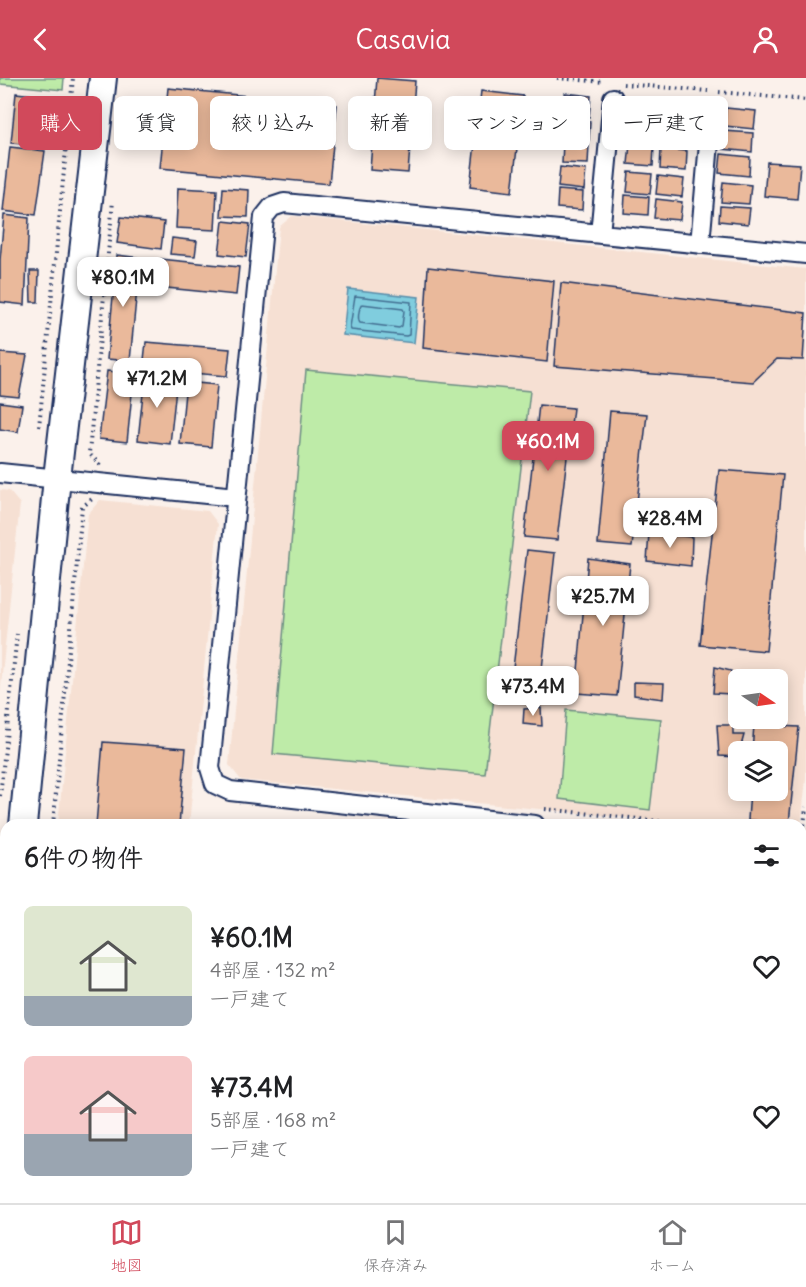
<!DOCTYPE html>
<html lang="ja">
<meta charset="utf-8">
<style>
:root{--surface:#fff;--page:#f2f2f2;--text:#202124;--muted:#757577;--line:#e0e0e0;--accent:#d1495b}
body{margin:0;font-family:Delius,"Klee One",sans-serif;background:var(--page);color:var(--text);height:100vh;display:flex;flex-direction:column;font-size:22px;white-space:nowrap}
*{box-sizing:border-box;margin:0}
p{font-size:20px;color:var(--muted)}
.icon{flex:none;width:33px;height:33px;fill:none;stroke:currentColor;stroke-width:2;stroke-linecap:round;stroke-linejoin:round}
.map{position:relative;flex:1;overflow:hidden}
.sheet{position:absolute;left:0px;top:741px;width:807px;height:384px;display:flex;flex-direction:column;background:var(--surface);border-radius:18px 18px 0 0;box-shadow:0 3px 15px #0003}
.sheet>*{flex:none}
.banner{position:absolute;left:18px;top:18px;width:771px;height:54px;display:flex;gap:12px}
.needle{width:39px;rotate:103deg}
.buttons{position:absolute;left:728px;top:591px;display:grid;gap:12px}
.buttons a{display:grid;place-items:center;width:60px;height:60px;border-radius:9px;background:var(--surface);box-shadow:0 3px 15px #0003;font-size:30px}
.price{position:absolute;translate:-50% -51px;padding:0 14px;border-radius:12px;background:#fff;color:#222;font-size:20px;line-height:39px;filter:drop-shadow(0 2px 3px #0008)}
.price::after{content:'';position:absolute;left:50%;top:36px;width:18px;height:14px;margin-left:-9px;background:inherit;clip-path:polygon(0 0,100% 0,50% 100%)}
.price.selected{background:var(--accent);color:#fff}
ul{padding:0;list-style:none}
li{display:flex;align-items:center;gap:18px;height:150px;padding:0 24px}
li span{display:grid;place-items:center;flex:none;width:168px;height:120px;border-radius:9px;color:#555}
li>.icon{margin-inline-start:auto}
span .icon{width:72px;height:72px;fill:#fffc;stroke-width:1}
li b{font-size:26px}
h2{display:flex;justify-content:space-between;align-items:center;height:72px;padding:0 24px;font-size:26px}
.pill{padding:0 21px;border-radius:9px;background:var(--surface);box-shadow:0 3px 15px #0003;font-size:21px;line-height:54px}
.pill.selected{background:var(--accent);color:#fff}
header{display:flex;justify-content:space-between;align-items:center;height:78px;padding:0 24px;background:var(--accent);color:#fff;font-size:27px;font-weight:600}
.tabs{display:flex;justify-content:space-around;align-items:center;height:84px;border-top:2px solid var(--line);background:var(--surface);font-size:16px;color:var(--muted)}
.tabs a{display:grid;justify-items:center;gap:3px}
.tabs .selected{color:var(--accent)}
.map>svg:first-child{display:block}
.built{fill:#f6e0d3;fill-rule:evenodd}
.green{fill:#beeba8;stroke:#6c8d83;stroke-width:1.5}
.water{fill:#80cdde;stroke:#588eab;stroke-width:1.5}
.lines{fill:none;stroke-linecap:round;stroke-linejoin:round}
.shore{stroke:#436e91;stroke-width:1.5}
.building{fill:#eab99b;stroke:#1b2f5e;stroke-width:1.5}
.street-casing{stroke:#1b2f5e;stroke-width:22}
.secondary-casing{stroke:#1b2f5e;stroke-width:30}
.highway-casing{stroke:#1b2f5e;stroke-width:36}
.path{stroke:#1b2f5e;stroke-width:4;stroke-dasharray:1.5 4.5;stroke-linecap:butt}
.street{stroke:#fff;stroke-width:18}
.secondary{stroke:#fff;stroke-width:26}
.highway{stroke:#fff;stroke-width:32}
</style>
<header><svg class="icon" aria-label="back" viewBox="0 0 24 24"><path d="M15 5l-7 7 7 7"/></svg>Casavia<svg class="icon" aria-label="person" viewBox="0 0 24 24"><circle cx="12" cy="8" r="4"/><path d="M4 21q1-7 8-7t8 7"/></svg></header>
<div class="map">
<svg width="806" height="1125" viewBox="0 0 806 1125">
<rect width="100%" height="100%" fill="#fbf1eb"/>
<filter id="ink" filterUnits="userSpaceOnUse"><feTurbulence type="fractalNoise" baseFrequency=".0167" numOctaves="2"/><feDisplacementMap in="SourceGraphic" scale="12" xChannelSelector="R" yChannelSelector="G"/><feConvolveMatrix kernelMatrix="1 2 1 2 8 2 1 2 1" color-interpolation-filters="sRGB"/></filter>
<g filter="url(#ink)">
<!-- built -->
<path class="built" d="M292 138 806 191V701L801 747H703L241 702 229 687 279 149ZM738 602H777V640H738ZM738 674H777V712H738Z
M0 412 9 413 20 426 0 615Z
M100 422 208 433 218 446 189 747H58L88 436Z
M0 1103 6 1104V1119H143V1125H0Z"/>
<!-- green -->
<path class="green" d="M0 0H64L63 12 0 6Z
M306 292 530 313 485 696 273 676Z
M566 632 661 641 650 732 559 721Z"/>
<!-- water -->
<path class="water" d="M348 211 419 219 414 265 343 257Z"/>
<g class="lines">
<!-- shore -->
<path class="shore" d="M355 218 411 224 409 257 406 258 351 252 350 249Z
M362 226 403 231 404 233 402 248 399 250 360 245C357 241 359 230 362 226Z"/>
</g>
<!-- building -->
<path class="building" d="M377 0 415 3 408 95 370 92Z
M168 10 337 27 329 106 160 90Z
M481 13 523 18 512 114 470 109Z
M16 15 52 19 48 68 11 65Z
M565 15 591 18 589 39 564 37Z
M635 20 659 22 657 42 633 39Z
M665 23 690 25 689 45 664 43Z
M726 30 756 33 754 51 725 48Z
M565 43 590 44 589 62 564 61Z
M632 45 656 47 654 64 631 62Z
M662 46 688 48 686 71 660 69Z
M723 53 753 55 752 74 722 71Z
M563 65 589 66 588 86 562 85Z
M630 66 654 68 653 88 628 86Z
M10 69 45 73 36 137 3 133Z
M661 71 687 73 686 93 660 91Z
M721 76 750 79 749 98 719 95Z
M767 84 800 86 797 121 764 118Z
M560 89 586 92 584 112 558 109Z
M629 94 652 96 650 116 627 114Z
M658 98 684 101 682 119 656 116Z
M723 104 751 107 749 126 721 124Z
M178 110 217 112 215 152 176 150Z
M223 110 249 112 248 139 221 138Z
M558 112 583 114 582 132 557 130Z
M625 117 649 119 648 137 624 135Z
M656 121 682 124 680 142 654 140Z
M720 128 750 130 748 146 719 143Z
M4 137 29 140 25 227 0 224V182Z
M121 139 164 144 161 171 117 165Z
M223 143 250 146 246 179 219 176Z
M172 160 197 163 195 178 170 176Z
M117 177 140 180 130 283 107 281Z
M160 181 239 189 236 217 157 209Z
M428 189 554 203 547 284 423 270Z
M30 193H39L38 224H31Z
M561 205 806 235 803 282 777 281 753 304 554 288Z
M146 264 230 271 227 298 143 291Z
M0 275 27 277 19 319 0 317Z
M107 293 134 296 127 364 99 361Z
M145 297 177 301 170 366 138 362Z
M186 304 217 307 211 369 180 366Z
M0 324 22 327 18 354 0 351Z
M539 327 573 330 557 462 524 459Z
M610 333 647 336 632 469 598 466Z
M719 392 783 397 766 573 700 567Z
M649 455 692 459 691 488 647 483Z
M527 472 555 475 540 609 511 607Z
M588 480 630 486 617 618 576 615Z
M715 589 731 593V616L713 615Z
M634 604 664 605 663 621 634 617Z
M541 630 542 648 523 646 524 631Z
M717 647H733V657H744L738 679 719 678Z
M754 647 799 649 789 745 748 742 750 712H777V674H752Z
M103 664 186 670 179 747H96Z"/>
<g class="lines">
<defs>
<path id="street" d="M600 156 613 20
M700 166 712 31
M0 395 236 419
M535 747 230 713 215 706 210 690 264 139 272 129 284 125 806 176
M801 771 806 772"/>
<path id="secondary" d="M23 747 57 400 103 0
M0 984 6 923
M0 992 6 1013"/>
<path id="highway" d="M0 1051 6 1052
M0 1076H6
M410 1119 467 1125
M673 1119 733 1125"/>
</defs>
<!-- street casing -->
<use href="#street" class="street-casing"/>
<!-- secondary casing -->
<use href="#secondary" class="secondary-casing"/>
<!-- highway casing -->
<use href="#highway" class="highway-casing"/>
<!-- path -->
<path class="path" d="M557 0 604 4
M623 6 708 13
M719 14 806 22
M39 349 73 0
M100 387 89 375 113 123
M0 718 17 556
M545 731 696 747
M53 747 82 429 92 421
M801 752 804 748 806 729
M801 922 806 867
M155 1125 156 1119"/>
<!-- street -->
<use href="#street" class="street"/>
<!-- secondary -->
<use href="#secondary" class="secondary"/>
<!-- highway -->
<use href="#highway" class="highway"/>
</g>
</g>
</svg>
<div class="buttons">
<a><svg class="needle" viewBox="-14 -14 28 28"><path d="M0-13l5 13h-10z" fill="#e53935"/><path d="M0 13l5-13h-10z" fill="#757577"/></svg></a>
<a><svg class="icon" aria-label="layers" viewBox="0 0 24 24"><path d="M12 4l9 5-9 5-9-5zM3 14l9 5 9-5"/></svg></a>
</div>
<b class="price" style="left:123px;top:230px">¥80.1M</b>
<b class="price" style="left:157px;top:331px">¥71.2M</b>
<b class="price selected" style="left:548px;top:394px">¥60.1M</b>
<b class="price" style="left:670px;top:471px">¥28.4M</b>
<b class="price" style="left:603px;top:549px">¥25.7M</b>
<b class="price" style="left:533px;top:639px">¥73.4M</b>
<div class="banner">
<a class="pill selected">購入</a>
<a class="pill">賃貸</a>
<a class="pill">絞り込み</a>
<a class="pill">新着</a>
<a class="pill">マンション</a>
<a class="pill">一戸建て</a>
</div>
<section class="sheet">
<h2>6件の物件<svg class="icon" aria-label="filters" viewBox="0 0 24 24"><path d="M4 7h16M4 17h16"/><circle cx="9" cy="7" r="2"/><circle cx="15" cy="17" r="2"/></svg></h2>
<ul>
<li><span style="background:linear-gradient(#dfe7d0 75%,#9aa5b1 0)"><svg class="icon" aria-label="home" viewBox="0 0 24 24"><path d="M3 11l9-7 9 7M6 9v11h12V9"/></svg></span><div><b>¥60.1M</b><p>4部屋 · 132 m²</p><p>一戸建て</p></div><svg class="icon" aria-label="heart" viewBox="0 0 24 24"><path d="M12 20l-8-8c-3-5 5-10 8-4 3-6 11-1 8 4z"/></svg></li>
<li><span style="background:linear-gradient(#f6c9c9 65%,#9aa5b1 0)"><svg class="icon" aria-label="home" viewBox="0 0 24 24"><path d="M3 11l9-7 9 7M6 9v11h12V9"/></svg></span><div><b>¥73.4M</b><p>5部屋 · 168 m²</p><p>一戸建て</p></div><svg class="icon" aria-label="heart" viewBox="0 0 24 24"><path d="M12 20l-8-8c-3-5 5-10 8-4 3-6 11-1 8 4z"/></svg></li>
</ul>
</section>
</div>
<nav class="tabs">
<a class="selected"><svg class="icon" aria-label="map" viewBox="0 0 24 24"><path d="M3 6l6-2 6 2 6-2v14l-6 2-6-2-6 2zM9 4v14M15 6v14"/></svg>地図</a>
<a><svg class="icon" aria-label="saved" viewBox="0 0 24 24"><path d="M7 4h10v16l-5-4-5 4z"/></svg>保存済み</a>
<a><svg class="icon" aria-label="home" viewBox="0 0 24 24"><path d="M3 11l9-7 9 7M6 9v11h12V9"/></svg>ホーム</a>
</nav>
